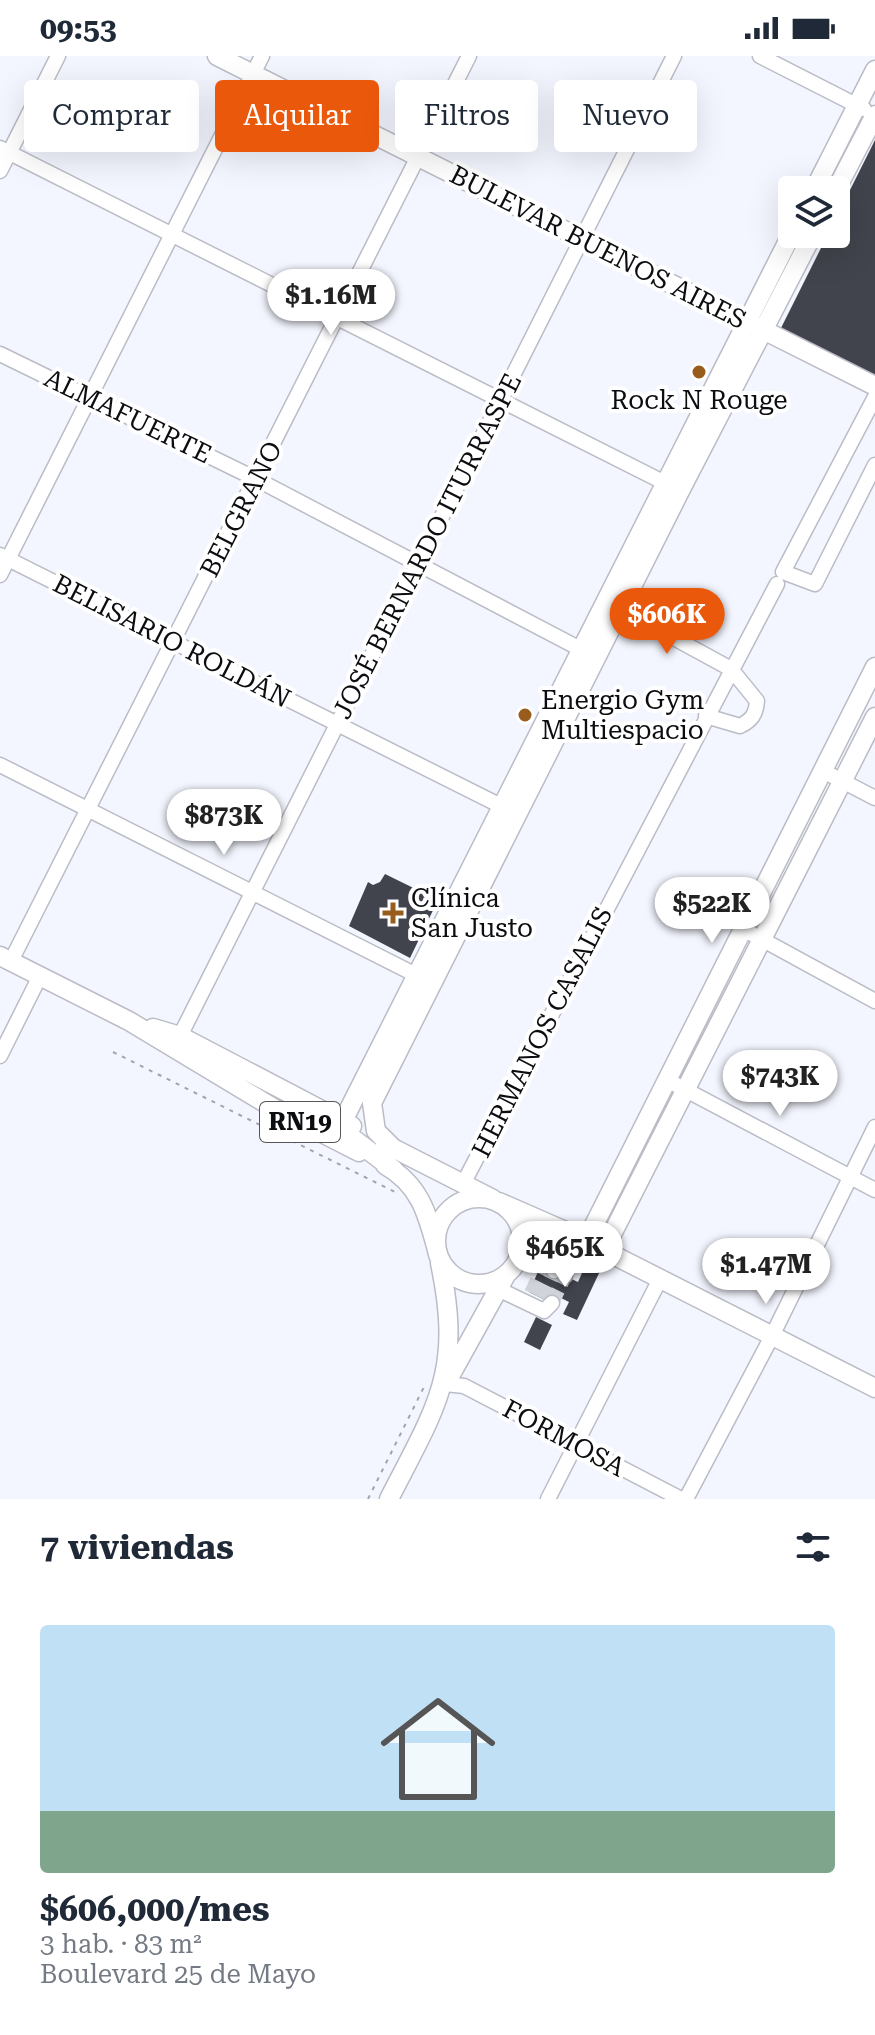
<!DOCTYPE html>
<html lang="es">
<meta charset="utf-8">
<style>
:root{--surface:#fff;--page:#f2f2f3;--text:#1f2937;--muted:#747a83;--line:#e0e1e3;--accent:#ea580c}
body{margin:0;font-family:"Roboto Serif",serif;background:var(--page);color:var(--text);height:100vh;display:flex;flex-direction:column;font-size:30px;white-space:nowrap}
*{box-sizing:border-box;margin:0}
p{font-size:26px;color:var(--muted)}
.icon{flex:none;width:44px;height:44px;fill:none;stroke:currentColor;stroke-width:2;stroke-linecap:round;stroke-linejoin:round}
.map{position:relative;height:1443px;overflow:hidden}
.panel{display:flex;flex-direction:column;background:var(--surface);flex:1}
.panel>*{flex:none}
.guide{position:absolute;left:24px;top:24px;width:828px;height:72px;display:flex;gap:16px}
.buttons{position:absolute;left:778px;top:120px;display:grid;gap:16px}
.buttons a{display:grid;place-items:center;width:72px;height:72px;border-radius:8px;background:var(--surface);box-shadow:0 8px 32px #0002;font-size:40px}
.price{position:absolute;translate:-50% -68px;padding:0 18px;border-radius:28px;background:#fff;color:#222;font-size:26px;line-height:52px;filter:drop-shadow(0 2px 4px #0008)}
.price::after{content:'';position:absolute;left:50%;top:48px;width:24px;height:18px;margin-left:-12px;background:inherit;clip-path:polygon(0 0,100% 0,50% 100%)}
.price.on{background:var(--accent);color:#fff}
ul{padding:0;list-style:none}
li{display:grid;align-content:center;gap:16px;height:424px;padding:0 40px}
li+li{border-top:2px solid var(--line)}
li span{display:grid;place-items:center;height:248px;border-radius:8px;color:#555}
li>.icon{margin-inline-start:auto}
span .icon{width:144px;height:144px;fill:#fffc;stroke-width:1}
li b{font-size:34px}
h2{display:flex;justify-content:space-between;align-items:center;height:96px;padding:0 40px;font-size:34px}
.pill{padding:0 28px;border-radius:8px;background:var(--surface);box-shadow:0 8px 32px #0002;font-size:28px;line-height:72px}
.pill.on{background:var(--accent);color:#fff}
.status{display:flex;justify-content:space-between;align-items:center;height:56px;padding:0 40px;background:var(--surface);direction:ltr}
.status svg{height:22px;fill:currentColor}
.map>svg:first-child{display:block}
.building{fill:#42444d}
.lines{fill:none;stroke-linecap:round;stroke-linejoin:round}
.minor-tunnel{stroke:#d1d3db;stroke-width:14;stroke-dasharray:14 7;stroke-linecap:butt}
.minor-casing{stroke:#babcc6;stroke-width:17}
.major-casing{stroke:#babcc6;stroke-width:21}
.path{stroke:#a2a4ab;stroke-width:2;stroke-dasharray:4 6;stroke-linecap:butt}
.minor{stroke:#fff;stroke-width:14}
.major{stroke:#fff;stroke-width:18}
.poi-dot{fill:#985d1d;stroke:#fff;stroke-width:3}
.labels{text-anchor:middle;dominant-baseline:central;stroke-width:8;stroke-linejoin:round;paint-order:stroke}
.shield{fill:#fff;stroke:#555658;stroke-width:2}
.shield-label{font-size:24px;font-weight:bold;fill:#0c0d10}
.street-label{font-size:26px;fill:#0c0d10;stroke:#fff}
.poi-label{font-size:26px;fill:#0c0d10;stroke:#fff;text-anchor:start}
</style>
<div class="status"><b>09:53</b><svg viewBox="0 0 49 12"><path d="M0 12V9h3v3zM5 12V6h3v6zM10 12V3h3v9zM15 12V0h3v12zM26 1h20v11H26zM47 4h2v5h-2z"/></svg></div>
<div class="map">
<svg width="875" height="1443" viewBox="0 0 875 1443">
<rect width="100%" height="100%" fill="#f4f6ff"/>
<!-- building -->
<path class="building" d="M875 84V319L781 272 828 178H836V162Z
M385 818 438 844 410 902 349 870 368 826 373 829 380 826Z
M586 1208 600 1215 577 1264 563 1258 569 1246 559 1241 555 1249 529 1236 541 1209 578 1226Z
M536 1261 552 1269 540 1294 524 1286Z"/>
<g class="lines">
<!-- minor-tunnel -->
<path class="minor-tunnel" d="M531 1237 544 1210
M541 1242 554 1215
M552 1247 565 1220"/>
<defs>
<path id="minor" d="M760 0 864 53
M0 92 675 432
M0 115 58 0
M0 298 256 423 588 597
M875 341 783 516 815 528 875 409
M0 499 511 755
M0 519 262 0
M621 553 731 613 757 645C756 658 752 664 740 670L706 660
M0 709 424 923
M823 715 875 742
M743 873 875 945
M11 905 469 0
M180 980 674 0
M0 1000 40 920
M667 1024 875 1134
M463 1128 777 528
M521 1194 564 1213 565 1220
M554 1215 573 1178
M498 1233 544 1255 552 1247
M445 1328 464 1330 681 1443
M548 1443 660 1223
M686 1443 772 1280 875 1071"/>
<path id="major" d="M217 0 875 330
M814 134 875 14
M836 134 875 59
M0 900 129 965 275 1053 359 1096
M153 972 180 980 352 1070
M385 1088 493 1143
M393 1092 376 1075 372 1047 680 435 813 178
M385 1109C420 1129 427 1157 437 1194
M394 1114 351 1081 343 1065 792 177
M436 1185a43 43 0 1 1 86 0a43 43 0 1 1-86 0Z
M499 1146 570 1177 875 1332
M586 1185 875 611
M604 1194 875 661
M449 1322 506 1219
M389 1443C437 1349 463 1316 440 1207"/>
</defs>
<!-- minor casing -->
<use href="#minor" class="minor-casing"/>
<!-- major casing -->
<use href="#major" class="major-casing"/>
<!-- path -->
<path class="path" d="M113 996 395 1136
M368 1443 425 1329"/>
<!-- minor -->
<use href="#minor" class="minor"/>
<!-- major -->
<use href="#major" class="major"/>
</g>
<!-- markers -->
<g class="poi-dot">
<circle cx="699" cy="316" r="8"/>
<circle cx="525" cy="659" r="8"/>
<path d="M389 845h8v8h8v8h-8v8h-8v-8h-8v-8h8z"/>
</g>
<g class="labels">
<!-- shield labels -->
<rect class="shield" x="260" y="1046" width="80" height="40" rx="6"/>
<g class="shield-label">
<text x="300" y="1066">RN19</text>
</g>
<!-- street labels -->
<g class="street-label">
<text transform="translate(598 191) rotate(27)">BULEVAR BUENOS AIRES</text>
<text transform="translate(128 360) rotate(26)">ALMAFUERTE</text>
<text transform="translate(241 453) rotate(-63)">BELGRANO</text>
<text transform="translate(427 490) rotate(-63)">JOSÉ BERNARDO ITURRASPE</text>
<text transform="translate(172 585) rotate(27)">BELISARIO ROLDÁN</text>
<text transform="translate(542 976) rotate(-63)">HERMANOS CASALIS</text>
<text transform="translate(564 1382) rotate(28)">FORMOSA</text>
</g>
<!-- poi labels -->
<g class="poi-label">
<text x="699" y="344" text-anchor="middle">Rock N Rouge</text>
<text x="541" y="644">Energio Gym<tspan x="541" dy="30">Multiespacio</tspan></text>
<text x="411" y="842">Clínica<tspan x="411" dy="30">San Justo</tspan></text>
</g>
</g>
</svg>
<div class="buttons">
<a><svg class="icon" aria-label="layers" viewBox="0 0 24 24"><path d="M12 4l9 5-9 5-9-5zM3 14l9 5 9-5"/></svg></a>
</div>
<b class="price" style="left:331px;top:281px">$1.16M</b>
<b class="price on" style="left:667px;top:600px">$606K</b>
<b class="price" style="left:224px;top:801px">$873K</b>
<b class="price" style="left:712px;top:889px">$522K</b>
<b class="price" style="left:780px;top:1062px">$743K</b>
<b class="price" style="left:565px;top:1233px">$465K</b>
<b class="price" style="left:766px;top:1250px">$1.47M</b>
<div class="guide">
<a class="pill">Comprar</a>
<a class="pill on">Alquilar</a>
<a class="pill">Filtros</a>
<a class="pill">Nuevo</a>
</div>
</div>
<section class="panel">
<h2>7 viviendas<svg class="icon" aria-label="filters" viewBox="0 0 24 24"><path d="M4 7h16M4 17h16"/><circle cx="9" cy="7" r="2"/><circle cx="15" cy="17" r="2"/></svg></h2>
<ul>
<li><span style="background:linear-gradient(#bfe0f5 75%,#7fa58c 0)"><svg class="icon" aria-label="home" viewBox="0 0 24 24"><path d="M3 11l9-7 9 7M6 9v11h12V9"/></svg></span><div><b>$606,000/mes</b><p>3 hab. · 83 m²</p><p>Boulevard 25 de Mayo</p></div></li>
</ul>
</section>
